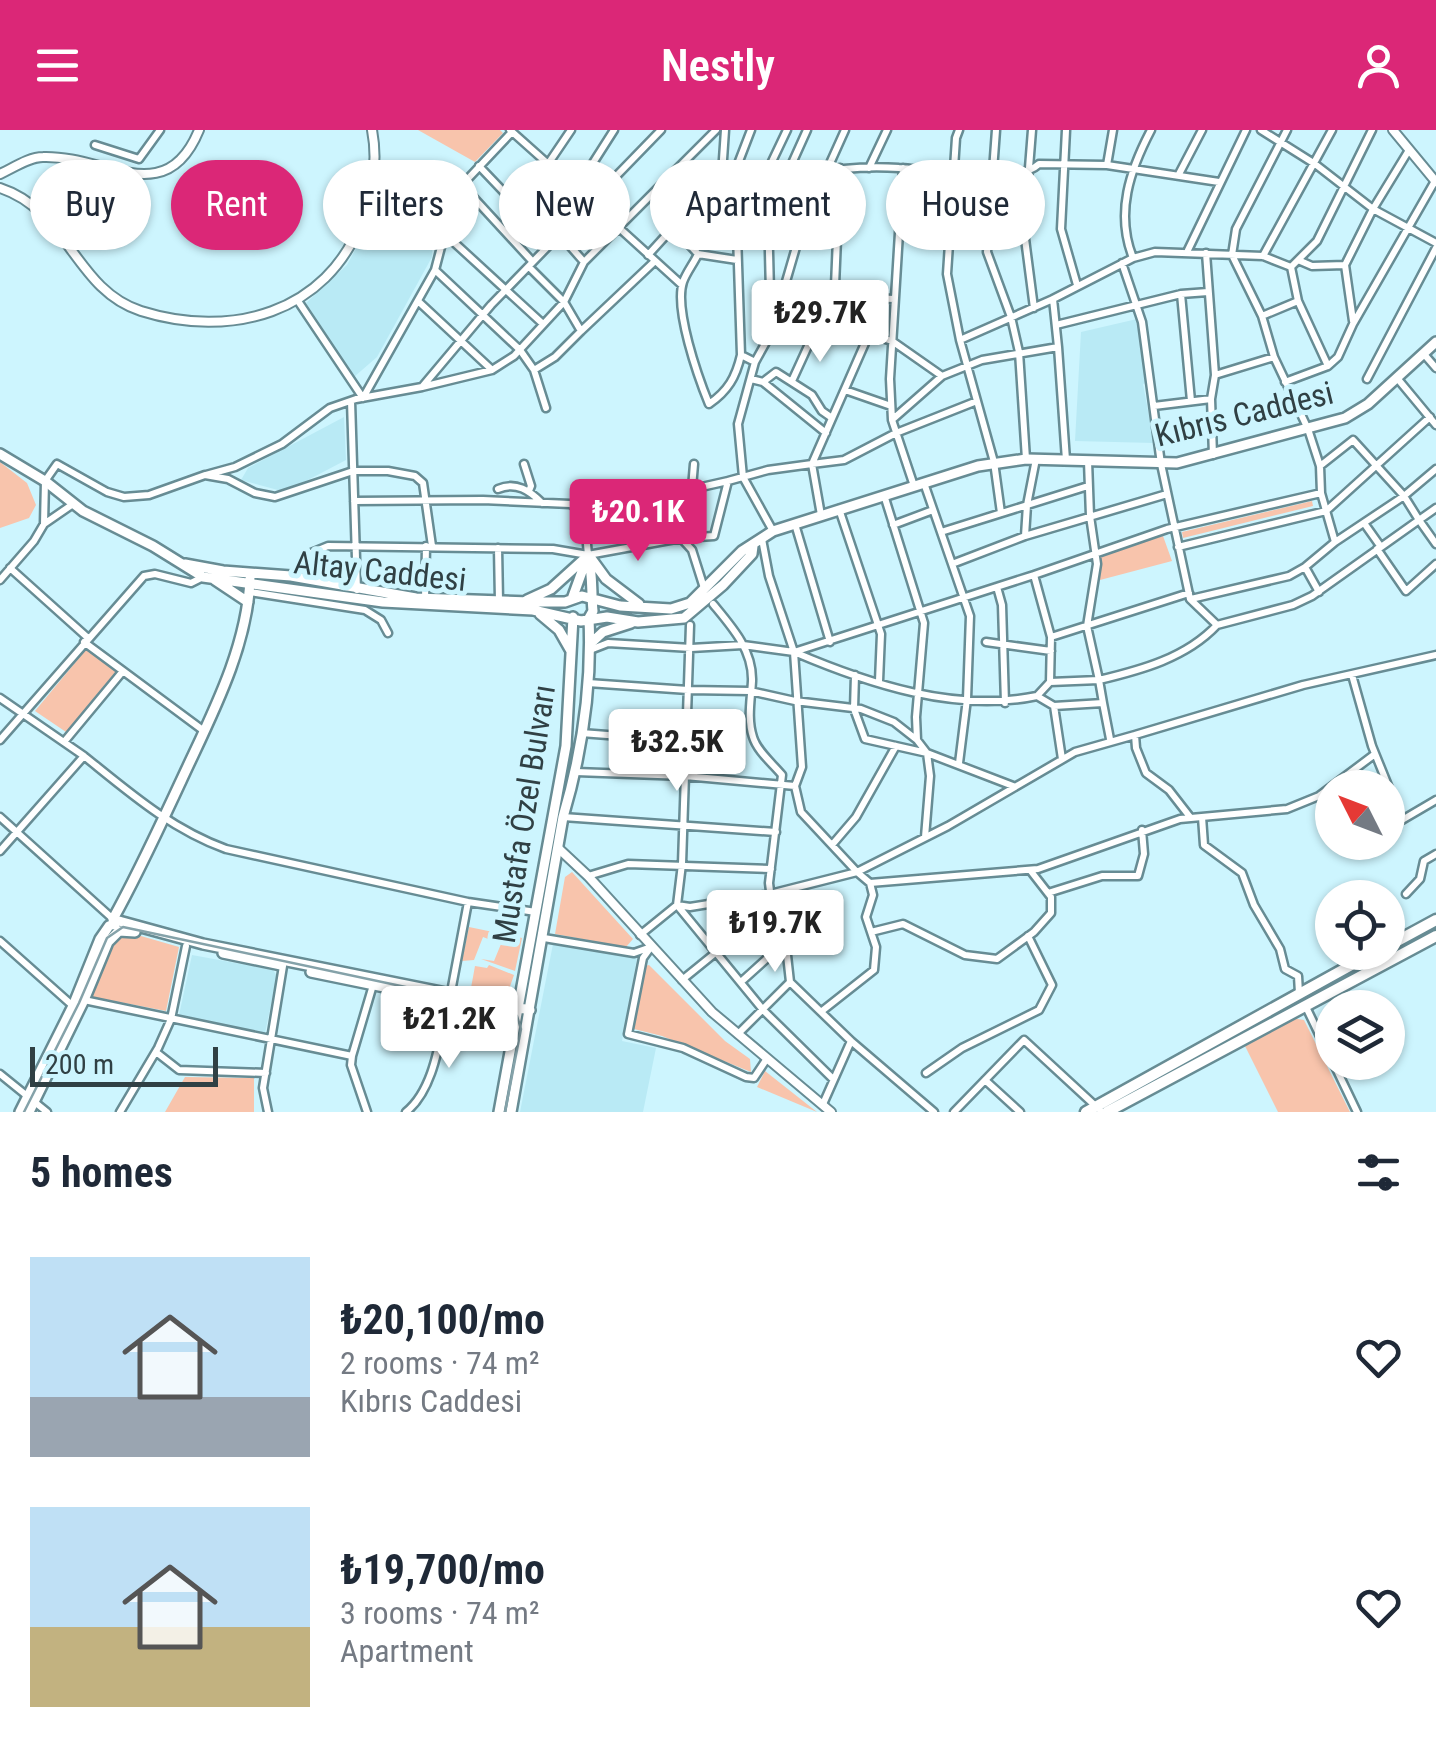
<!DOCTYPE html>
<meta charset="utf-8">
<style>
:root{--surface:#fff;--page:#f6f6f7;--text:#1f2937;--muted:#747a83;--accent:#db2777}
body{margin:0;font-family:"Roboto Condensed",sans-serif;background:var(--page);color:var(--text);height:100vh;display:flex;flex-direction:column;font-size:38px;white-space:nowrap}
*{box-sizing:border-box;margin:0}
p{font-size:32px;color:var(--muted)}
.icon{flex:none;width:55px;height:55px;fill:none;stroke:currentColor;stroke-width:2;stroke-linecap:round;stroke-linejoin:round}
.map{position:relative;height:982px;overflow:hidden}
.details{display:flex;flex-direction:column;background:var(--surface);flex:1}
.details>*{flex:none}
.top-card{position:absolute;left:30px;top:30px;width:1378px;height:90px;display:flex;gap:20px}
.needle{width:65px;rotate:312deg}
.controls{position:absolute;left:1315px;top:640px;display:grid;gap:20px}
.controls a{display:grid;place-items:center;width:90px;height:90px;border-radius:50%;background:var(--surface);box-shadow:0 2px 8px #0004;font-size:50px}
.scale{position:absolute;left:30px;bottom:25px;width:188px;box-sizing:border-box;padding-left:10px;border:5px solid #304044;border-top:0;font-size:28px;line-height:35px;white-space:nowrap;color:#304044;-webkit-text-stroke:8px #cdf5fe;paint-order:stroke}
.price{position:absolute;translate:-50% -85px;padding:0 22px;border-radius:10px;background:#fff;color:#222;font-size:32px;line-height:65px;filter:drop-shadow(0 2px 5px #0008)}
.price::after{content:'';position:absolute;left:50%;top:60px;width:30px;height:22px;margin-left:-15px;background:inherit;clip-path:polygon(0 0,100% 0,50% 100%)}
.price.on{background:var(--accent);color:#fff}
ul{padding:0;list-style:none}
li{display:flex;align-items:center;gap:30px;height:250px;padding:0 30px}
li span{display:grid;place-items:center;flex:none;width:280px;height:200px;border-radius:0px;color:#555}
li>.icon{margin-inline-start:auto}
span .icon{width:120px;height:120px;fill:#fffc;stroke-width:1}
li b{font-size:42px}
h2{display:flex;justify-content:space-between;align-items:center;height:120px;padding:0 30px;font-size:42px}
.tag{padding:0 35px;border-radius:45px;background:var(--surface);box-shadow:0 2px 8px #0004;font-size:35px;line-height:90px}
.tag.on{background:var(--accent);color:#fff}
header{display:flex;justify-content:space-between;align-items:center;height:130px;padding:0 30px;background:var(--accent);color:#fff;font-size:45px;font-weight:600}
.map>svg:first-child{display:block}
.built{fill:#b9eaf5}
.green{fill:#f8c4ac}
.lines{fill:none;stroke-linecap:round;stroke-linejoin:round}
.minor-casing{stroke:#678c94;stroke-width:11}
.tertiary-casing{stroke:#678c94;stroke-width:12}
.secondary-casing{stroke:#678c94;stroke-width:14}
.primary-casing{stroke:#678c94;stroke-width:15}
.minor{stroke:#fff;stroke-width:6}
.tertiary{stroke:#fff;stroke-width:8}
.secondary{stroke:#fff;stroke-width:9}
.primary{stroke:#fff;stroke-width:10}
.tram{stroke:#85a2a9;stroke-width:2.5}
.labels{text-anchor:middle;dominant-baseline:central;stroke-width:10;stroke-linejoin:round;paint-order:stroke}
.street-label{font-size:32px;fill:#304044;stroke:#cdf5fe}
</style>
<header><svg class="icon" aria-label="menu" viewBox="0 0 24 24"><path d="M4 6h16M4 12h16M4 18h16"/></svg>Nestly<svg class="icon" aria-label="person" viewBox="0 0 24 24"><circle cx="12" cy="8" r="4"/><path d="M4 21q1-7 8-7t8 7"/></svg></header>
<div class="map">
<svg width="1436" height="982" viewBox="0 0 1436 982">
<rect width="100%" height="100%" fill="#cdf5fe"/>
<!-- built -->
<path class="built" d="M380 54 425 64 433 97 432 127 377 227 354 247 306 173 347 135 368 96Z
M1137 189 1146 253 1143 254 1154 313 1075 311 1081 202Z
M344 287 346 330 285 362 241 350 248 338Z
M553 814 637 828 622 911 656 918 643 982H520Z
M192 825 273 840 277 846 265 903 179 885Z
M452 877 478 883 470 919 445 913Z"/>
<!-- green -->
<path class="green" d="M418 0H500L503 3 475 32Z
M0 332 27 353 36 375 29 388 0 398Z
M1312 371 1313 376 1183 408 1182 402Z
M1163 406 1172 431 1100 450V425Z
M89 516 118 539 66 602 35 581Z
M572 742 633 809 626 817 555 804 565 747Z
M469 797 522 808 515 841 481 829 494 831 501 814 483 807 474 830 462 831Z
M120 803 134 804 179 817 166 881 88 866 111 812Z
M489 835 514 845 508 862 471 858 475 836 487 838Z
M649 835 725 911 750 929 751 942 662 906 634 899 645 836Z
M1292 888 1304 890 1350 982H1278L1244 914Z
M765 941 817 982 757 957Z
M185 947 254 948V982H165Z"/>
<g class="lines">
<defs>
<path id="minor" d="M510 0 556 41 579 55 617 96 682 155
M959 0 956 8 947 144 960 210 1053 169 1133 128 1155 122 1263 126 1291 137
M996 0 987 122 1011 187 1019 222 1026 329
M1032 0 1024 101 1034 178
M1066 0 1061 99 1077 155
M1261 0 1315 34 1373 79 1436 113
M95 15 139 29 160 0
M548 34 571 0
M1107 35 1113 0
M479 36 520 79 528 68
M869 38 887 0
M903 38 890 249 892 290 914 356
M789 40 807 0
M827 40 845 0
M556 41 528 68 584 132 716 0
M722 44 725 0
M733 44 788 41 812 44
M735 44 741 225 755 232 771 203 767 42 787 0
M1179 44 1202 0
M373 46 429 65 462 55 512 2
M462 55 532 131
M579 55 614 0
M429 65 434 94 543 194
M673 97 698 124
M1188 120 1246 0
M648 125 722 44 736 39 751 0
M1232 125 1236 99 1287 0
M1263 126 1332 0
M1133 128C1115 83 1130 40 1151 0
M737 130 698 124C694 133 686 143 683 152 674 179 698 247 709 274 728 261 736 247 741 225
M1298 130 1312 136 1345 135
M584 132 564 172 514 226 492 240 422 257 491 175 661 0
M1122 133 1142 192 1161 334 1190 469 1217 495 1293 475 1312 466 1419 390 1436 414
M1291 137 1317 111 1372 0
M435 140 520 220 534 240 555 227 581 201 564 172 529 137
M1181 164 1191 271
M819 166 894 169
M298 171 363 268 435 140 441 117 434 94
M419 172 491 239
M1262 186 1298 171
M1353 191 1345 135 1373 79 1409 20
M1056 195 1181 164 1208 162
M581 201 655 131
M833 203 840 38
M869 204 892 211 942 246 982 230 1058 217 1053 169
M960 210 994 332 1001 383
M1058 217 1066 330
M1423 223 1436 238
M755 232 738 294 743 347 773 401
M1328 236 1338 227 1353 194 1435 51
M534 240 546 278
M1215 245 1274 227
M1397 248 1436 295
M751 249 763 252 826 303
M1367 249 1436 118
M792 251 814 203
M763 252 776 242 812 265 822 281 832 288
M1285 252 1328 236 1298 171 1291 137
M845 260 891 276
M1211 269 1213 325
M351 271 357 460
M1154 276 1211 269 1215 245 1206 123
M893 289 942 246
M1088 331 1090 386 1097 434 1087 496 1099 550C1141 540 1186 528 1217 495
M524 334 531 356 529 361
M1320 336 1353 310 1404 366 1419 390 1436 378
M206 345 235 337 282 314 330 278 356 269 422 257
M924 353 970 486 967 569 959 633
M692 358 694 334
M498 359C516 351 530 361 542 373
M1321 363 1335 412 1404 366 1436 339
M354 371 483 370 570 374 584 382 588 425
M839 379 881 504 879 551
M584 382 682 368 688 360 728 351
M821 385 812 334 844 330 896 303 977 271
M1364 393 1381 417
M44 394 45 351 57 334 107 362 124 367 149 365 205 345 228 349 255 363 275 367 353 341H388L415 346 423 353 432 416
M795 394 830 512
M893 395 933 380
M941 402 1088 356
M1025 406 1167 364
M1178 417 1326 381 1430 287
M498 418 499 471
M1377 419 1406 461 1436 434
M952 434 1025 406 1027 375 1036 329
M10 438 88 508
M1034 445 794 522C869 554 956 583 1037 566
M292 446 306 425 328 416 553 419 588 425 681 408 682 368
M0 450 34 411 44 394 73 374
M997 457 1002 475 1005 573
M704 458 692 420 681 408 714 406 728 351 768 340 812 334 869 204 771 203 801 100 812 44C840 38 870 36 899 38 933 39 1014 57 1039 34L1107 35 1219 52
M250 462 365 480 381 490 388 503
M1319 462 1305 437 1335 412
M425 469 426 416
M1191 469 1289 446 1305 437
M690 495 682 734 677 775 690 777 770 764 857 742 870 753 873 765 866 787 876 817 874 840 822 881
M1051 507 1189 463
M84 512 204 601
M986 512 1051 521
M590 520 608 513 691 518 743 515 794 522
M855 545 854 579 865 609 927 623 917 610 916 587 924 493 884 365
M1352 545 1372 616 1402 690 1436 670
M1050 552 1099 550 1103 573 1054 576
M588 553 688 560 750 561 795 571 861 579 894 592 917 610
M0 568 84 626 0 721
M1103 573 1110 609
M581 603 686 611
M0 610 144 446 155 444 191 453 203 447
M64 612 123 541
M84 626C130 663 171 699 226 719L468 772 536 782
M1062 629 1054 576 1037 566 1050 552 1051 507 1034 445 1167 399 1321 363 1320 336 1308 299 1274 227 1262 186 1232 125
M576 642 685 646 795 656 802 637 794 522 769 446 762 409
M795 656 801 682 857 742 948 696 1075 622 1135 605
M0 687 113 789
M563 687 776 702
M1190 687 1169 660 1146 643 1136 618 1135 605 1303 555 1436 525
M1202 687 1204 715 1242 743 1254 775 1280 819 1285 839 1298 846 1299 863
M925 707 930 646 927 623 1013 656
M832 715 856 687 896 616
M588 746 628 734 771 739
M870 753 1038 739 1180 689 1287 679 1319 666 1375 624
M1048 763 1102 746H1138L1144 724 1142 700
M1406 764 1420 749 1424 731 1436 724
M772 777 787 825 790 852 851 911 823 974
M871 802 903 794 965 825 997 829 1034 802 1051 783V767L1030 740
M640 805 677 775 764 881 833 949
M544 808 634 823 651 817 643 828 628 904 683 918 746 947 754 948 766 930
M0 811 73 876 84 870 352 926
M682 850 772 777 769 753 782 645C773 634 757 621 753 607 747 589 751 570 752 551 753 520 732 497 713 474
M742 851 784 813
M451 862 468 772
M1306 877 1332 931
M738 904 790 852
M851 911 934 982
M156 922 179 940 266 943
M1333 932 1357 982
M926 943 962 918 1039 880 1052 855 1028 806
M0 944 47 982
M985 950 1020 982
M120 982 158 918 171 889 186 816
M268 982 263 958 283 836
M367 982 351 935 352 926 373 855
M406 982C436 958 440 904 449 869
M954 982 1024 910 1102 982"/>
<path id="tertiary" d="M1393 0 1436 52
M0 44C13 38 29 27 43 27 105 25 166 81 199 0
M0 58C68 80 75 160 141 181 230 209 327 184 362 90 373 61 378 31 372 0
M558 718 588 746 712 882 831 982"/>
<path id="secondary" d="M0 324 45 351 83 381 153 416 203 447 383 472 533 480 581 491 607 487 638 492 684 488 723 455 752 424 753 416
M590 427 606 449 639 474
M185 434 223 441 291 446 416 468 530 472H565L582 466 620 476 671 479 690 473 742 421 773 401 978 336 1026 329 1177 333 1345 288 1368 274 1436 212
M215 450 248 472
M572 469 588 425
M527 470 551 459 583 430
M540 484 559 500 571 521
M590 514 603 502 631 493
M115 795 113 789C138 744 159 698 181 651 210 588 247 520 250 449
M223 823 281 835
M311 842 501 881 518 878
M20 982 73 876 100 809 109 796 119 791 203 814 530 880
M29 982 84 870 108 812 119 801 135 802
M499 982 566 616 573 487
M511 982 563 687C582 623 592 555 589 488L593 481C591 462 593 444 588 425"/>
<path id="primary" d="M1388 816 1436 790
M1086 982 1375 822
M1107 982 1436 806"/>
</defs>
<!-- minor casing -->
<use href="#minor" class="minor-casing"/>
<!-- tertiary casing -->
<use href="#tertiary" class="tertiary-casing"/>
<!-- secondary casing -->
<use href="#secondary" class="secondary-casing"/>
<!-- primary casing -->
<use href="#primary" class="primary-casing"/>
<!-- minor -->
<use href="#minor" class="minor"/>
<!-- tertiary -->
<use href="#tertiary" class="tertiary"/>
<!-- secondary -->
<use href="#secondary" class="secondary"/>
<!-- primary -->
<use href="#primary" class="primary"/>
<!-- tram -->
<path class="tram" d="M24 982 79 873 107 808 123 797 509 879 517 886 521 899 505 982"/>
</g>
<g class="labels">
<!-- street labels -->
<g class="street-label">
<text transform="translate(1244 284) rotate(-14)">Kıbrıs Caddesi</text>
<text transform="translate(380 441) rotate(6)">Altay Caddesi</text>
<text transform="translate(524 684) rotate(-81)">Mustafa Özel Bulvarı</text>
</g>
</g>
</svg>
<div class="controls">
<a><svg class="needle" viewBox="-14 -14 28 28"><path d="M0-13l5 13h-10z" fill="#e53935"/><path d="M0 13l5-13h-10z" fill="#747a83"/></svg></a>
<a><svg class="icon" aria-label="locate" viewBox="0 0 24 24"><circle cx="12" cy="12" r="6"/><path d="M12 2v4M12 18v4M2 12h4M18 12h4"/></svg></a>
<a><svg class="icon" aria-label="layers" viewBox="0 0 24 24"><path d="M12 4l9 5-9 5-9-5zM3 14l9 5 9-5"/></svg></a>
</div>
<div class="scale">200 m</div>
<b class="price" style="left:820px;top:235px">₺29.7K</b>
<b class="price on" style="left:638px;top:434px">₺20.1K</b>
<b class="price" style="left:677px;top:664px">₺32.5K</b>
<b class="price" style="left:775px;top:845px">₺19.7K</b>
<b class="price" style="left:449px;top:941px">₺21.2K</b>
<div class="top-card">
<a class="tag">Buy</a>
<a class="tag on">Rent</a>
<a class="tag">Filters</a>
<a class="tag">New</a>
<a class="tag">Apartment</a>
<a class="tag">House</a>
</div>
</div>
<section class="details">
<h2>5 homes<svg class="icon" aria-label="filters" viewBox="0 0 24 24"><path d="M4 7h16M4 17h16"/><circle cx="9" cy="7" r="2"/><circle cx="15" cy="17" r="2"/></svg></h2>
<ul>
<li><span style="background:linear-gradient(#bfe0f5 70%,#9aa5b1 0)"><svg class="icon" aria-label="home" viewBox="0 0 24 24"><path d="M3 11l9-7 9 7M6 9v11h12V9"/></svg></span><div><b>₺20,100/mo</b><p>2 rooms · 74 m²</p><p>Kıbrıs Caddesi</p></div><svg class="icon" aria-label="heart" viewBox="0 0 24 24"><path d="M12 20l-8-8c-3-5 5-10 8-4 3-6 11-1 8 4z"/></svg></li>
<li><span style="background:linear-gradient(#bfe0f5 60%,#c2b280 0)"><svg class="icon" aria-label="home" viewBox="0 0 24 24"><path d="M3 11l9-7 9 7M6 9v11h12V9"/></svg></span><div><b>₺19,700/mo</b><p>3 rooms · 74 m²</p><p>Apartment</p></div><svg class="icon" aria-label="heart" viewBox="0 0 24 24"><path d="M12 20l-8-8c-3-5 5-10 8-4 3-6 11-1 8 4z"/></svg></li>
</ul>
</section>
